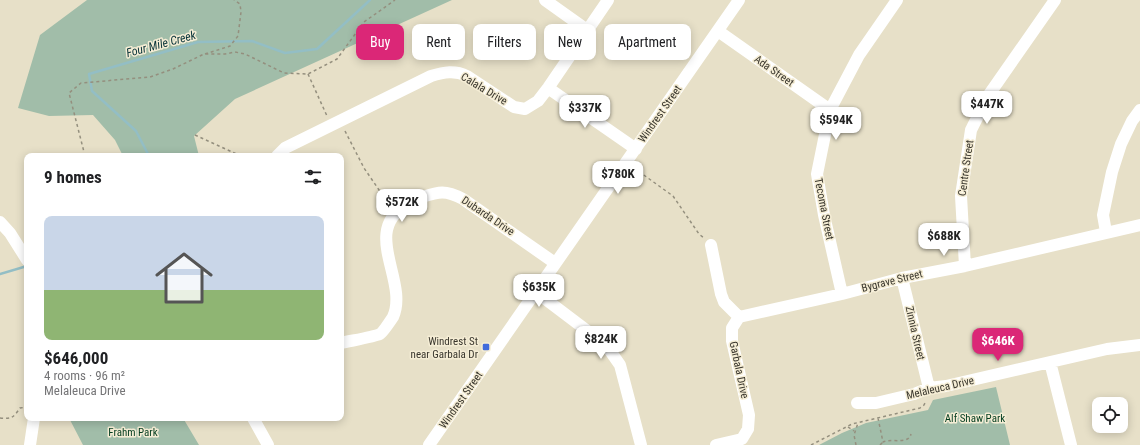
<!DOCTYPE html>
<meta charset="utf-8">
<style>
:root{--surface:#fff;--page:#f2f2f2;--text:#202124;--muted:#757577;--line:#e0e0e0;--accent:#db2777}
body{margin:0;font-family:"Roboto Condensed",sans-serif;background:var(--page);color:var(--text);height:100vh;display:flex;flex-direction:column;font-size:15px;white-space:nowrap}
*{box-sizing:border-box;margin:0}
p{font-size:13px;color:var(--muted)}
.icon{flex:none;width:22px;height:22px;fill:none;stroke:currentColor;stroke-width:2;stroke-linecap:round;stroke-linejoin:round}
.map{position:relative;flex:1;overflow:hidden}
.panel{position:absolute;left:24px;top:153px;width:320px;height:268px;display:flex;flex-direction:column;background:var(--surface);border-radius:8px;box-shadow:0 2px 10px #0003}
.panel>*{flex:none}
.hud{position:absolute;left:356px;top:24px;width:380px;height:36px;display:flex;gap:8px}
.tools{position:absolute;left:1092px;top:397px;display:grid;gap:8px}
.tools a{display:grid;place-items:center;width:36px;height:36px;border-radius:8px;background:var(--surface);box-shadow:0 2px 10px #0003;font-size:20px}
.price{position:absolute;translate:-50% -34px;padding:0 9px;border-radius:8px;background:#fff;color:#222;font-size:13px;line-height:26px;filter:drop-shadow(0 1px 2px #0008)}
.price::after{content:'';position:absolute;left:50%;top:24px;width:12px;height:9px;margin-left:-6px;background:inherit;clip-path:polygon(0 0,100% 0,50% 100%)}
.price.on{background:var(--accent);color:#fff}
ul{padding:0;list-style:none}
li{display:grid;align-content:center;gap:8px;height:212px;padding:0 20px}
li+li{border-top:1px solid var(--line)}
li span{display:grid;place-items:center;height:124px;border-radius:8px;color:#555}
li>.icon{margin-inline-start:auto}
span .icon{width:72px;height:72px;fill:#fffc;stroke-width:1}
li b{font-size:17px}
h2{display:flex;justify-content:space-between;align-items:center;height:48px;padding:0 20px;font-size:17px}
.chip{padding:0 14px;border-radius:8px;background:var(--surface);box-shadow:0 2px 10px #0003;font-size:14px;line-height:36px}
.chip.on{background:var(--accent);color:#fff}
.map>svg:first-child{display:block}
.green{fill:#a1bda9}
.lines{fill:none;stroke-linecap:round;stroke-linejoin:round}
.stream{stroke:#93bec5;stroke-width:2.5}
.path{stroke:#948f7e;stroke-width:1.5;stroke-dasharray:3 3;stroke-linecap:butt}
.minor{stroke:#fff;stroke-width:12}
.poi-dot{fill:#406bdc;stroke:#f5edd5;stroke-width:1.5}
.labels{text-anchor:middle;dominant-baseline:central;stroke-width:3;stroke-linejoin:round;paint-order:stroke}
.street-label{font-size:11px;fill:#39362d;stroke:#f5edd5}
.poi-label{font-size:11px;fill:#39362d;stroke:#f5edd5;text-anchor:end}
.park-label{font-size:11px;fill:#023c1e;stroke:#f5edd5}
.water-label{font-size:12px;font-style:italic;fill:#063238;stroke:#f5edd5}
</style>
<div class="map">
<svg width="1140" height="445" viewBox="0 0 1140 445">
<rect width="100%" height="100%" fill="#e7e0c8"/>
<!-- green -->
<path class="green" d="M87 0H452L235 99 194 136 199 156H123L115 140 93 115 49 116 18 108 40 35Z
M996 387 1010 445H819L842 433 866 423 928 410 933 400Z
M69 418H183L199 445H83Z"/>
<g class="lines">
<!-- stream -->
<path class="stream" d="M149 156 136 131 92 91 89 74 198 42 252 41 285 53 317 49 370 0
M0 274 27 266"/>
<!-- path -->
<path class="path" d="M205 54 230 46 238 36 241 12 240 4 234 0
M308 74 327 116
M345 131 364 168 390 206
M195 135 241 156
M85 156 69 93 81 83 150 77 173 69 204 54H225L235 52 245 54 284 73 308 74 337 59 364 22 395 0
M634 168 673 196 699 234 704 238
M0 418C12 419 13 418 20 408L27 407
M878 418 883 442C893 438 908 445 911 434
M848 427 854 431
M811 445 852 424 920 408 924 405 926 401
M856 445 854 435 858 423
M880 445 883 442"/>
<!-- minor -->
<path class="minor" d="M545 0 587 30
M718 31 830 110
M548 88 636 149
M277 156 285 148 431 76C444 72 455 70 467 76L514 107 525 109 538 101 548 88 608 0
M0 222 10 233 27 260
M1106 232 1103 215 1112 172 1121 144 1132 121 1140 110
M711 245 721 294 724 302 739 317
M965 266 961 196 971 130 988 96 1055 0
M902 278 929 388
M536 292 606 345 620 365 641 445
M842 294 824 215 817 174 830 110 859 55 897 0
M739 317 842 294 902 278 965 266 1140 225
M341 343C349 341 374 337 380 334 382 333 391 320 393 317 409 281 361 232 406 205 410 202 414 199 419 198 438 192 444 189 463 199L555 263
M1050 362 1071 445
M857 403H876L914 394 929 388 946 386 1107 349 1140 345
M253 418 268 445
M30 445 34 418
M429 445 739 0
M716 445 742 439 748 429 749 415 732 341V328L739 317"/>
</g>
<!-- markers -->
<rect class="poi-dot" x="482" y="343" width="8" height="8" rx="2"/>
<g class="labels">
<!-- street labels -->
<g class="street-label">
<text transform="translate(774 71) rotate(35)">Ada Street</text>
<text transform="translate(484 89) rotate(31)">Calala Drive</text>
<text transform="translate(660 114) rotate(-55)">Windrest Street</text>
<text transform="translate(966 168) rotate(-82)">Centre Street</text>
<text transform="translate(824 209) rotate(79)">Tecoma Street</text>
<text transform="translate(488 216) rotate(34)">Dubarda Drive</text>
<text transform="translate(892 281) rotate(-14)">Bygrave Street</text>
<text transform="translate(915 333) rotate(77)">Zinnia Street</text>
<text transform="translate(739 370) rotate(78)">Garbala Drive</text>
<text transform="translate(940 388) rotate(-13)">Melaleuca Drive</text>
<text transform="translate(461 400) rotate(-55)">Windrest Street</text>
</g>
<!-- poi labels -->
<g class="poi-label">
<text x="478" y="341">Windrest St<tspan x="478" dy="13">near Garbala Dr</tspan></text>
</g>
<!-- park labels -->
<g class="park-label">
<text x="975" y="418">Alf Shaw Park</text>
<text x="133" y="432">Frahm Park</text>
</g>
<!-- water labels -->
<g class="water-label">
<text transform="translate(161 44) rotate(-15)">Four Mile Creek</text>
</g>
</g>
</svg>
<div class="tools">
<a><svg class="icon" aria-label="locate" viewBox="0 0 24 24"><circle cx="12" cy="12" r="6"/><path d="M12 2v4M12 18v4M2 12h4M18 12h4"/></svg></a>
</div>
<b class="price" style="left:987px;top:125px">$447K</b>
<b class="price" style="left:585px;top:129px">$337K</b>
<b class="price" style="left:836px;top:141px">$594K</b>
<b class="price" style="left:618px;top:195px">$780K</b>
<b class="price" style="left:402px;top:223px">$572K</b>
<b class="price" style="left:944px;top:257px">$688K</b>
<b class="price" style="left:539px;top:308px">$635K</b>
<b class="price" style="left:601px;top:360px">$824K</b>
<b class="price on" style="left:998px;top:362px">$646K</b>
<div class="hud">
<a class="chip on">Buy</a>
<a class="chip">Rent</a>
<a class="chip">Filters</a>
<a class="chip">New</a>
<a class="chip">Apartment</a>
</div>
<section class="panel">
<h2>9 homes<svg class="icon" aria-label="filters" viewBox="0 0 24 24"><path d="M4 7h16M4 17h16"/><circle cx="9" cy="7" r="2"/><circle cx="15" cy="17" r="2"/></svg></h2>
<ul>
<li><span style="background:linear-gradient(#c9d6e8 60%,#8fb573 0)"><svg class="icon" aria-label="home" viewBox="0 0 24 24"><path d="M3 11l9-7 9 7M6 9v11h12V9"/></svg></span><div><b>$646,000</b><p>4 rooms · 96 m²</p><p>Melaleuca Drive</p></div></li>
</ul>
</section>
</div>
